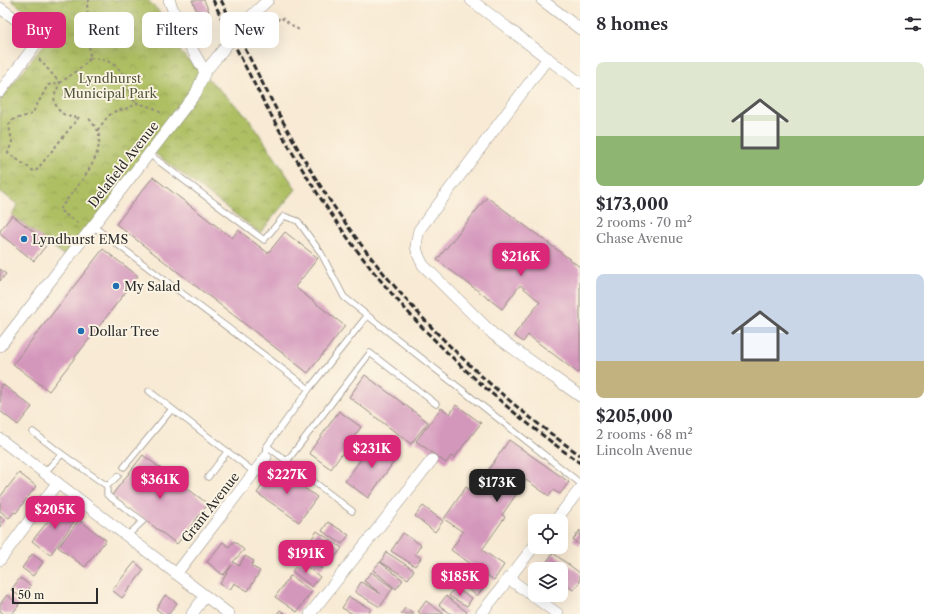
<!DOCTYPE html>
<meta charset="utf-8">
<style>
:root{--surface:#fff;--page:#f7f7f7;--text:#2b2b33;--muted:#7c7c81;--accent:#db2777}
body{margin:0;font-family:"Libre Caslon Text",serif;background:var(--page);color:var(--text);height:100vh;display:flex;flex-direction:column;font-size:15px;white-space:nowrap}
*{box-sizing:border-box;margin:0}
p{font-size:13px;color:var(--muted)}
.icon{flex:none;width:22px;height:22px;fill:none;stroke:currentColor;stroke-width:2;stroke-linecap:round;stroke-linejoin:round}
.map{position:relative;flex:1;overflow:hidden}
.side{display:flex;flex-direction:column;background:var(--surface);width:360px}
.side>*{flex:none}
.top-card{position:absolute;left:12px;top:12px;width:380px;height:36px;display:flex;gap:8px}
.buttons{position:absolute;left:528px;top:514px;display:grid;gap:8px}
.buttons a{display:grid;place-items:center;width:40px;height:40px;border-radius:8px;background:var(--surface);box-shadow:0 4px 16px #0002;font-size:20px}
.scale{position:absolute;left:12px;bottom:10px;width:86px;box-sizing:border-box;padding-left:4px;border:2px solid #2b2b2b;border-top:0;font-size:11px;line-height:14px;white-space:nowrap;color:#2b2b2b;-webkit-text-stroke:3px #fcf5e5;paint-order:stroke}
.price{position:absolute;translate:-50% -34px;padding:0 9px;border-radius:8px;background:var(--accent);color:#fff;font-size:13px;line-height:26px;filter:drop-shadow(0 1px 2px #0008)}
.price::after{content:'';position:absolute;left:50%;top:24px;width:12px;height:9px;margin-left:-6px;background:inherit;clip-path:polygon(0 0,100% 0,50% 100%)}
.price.active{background:#222;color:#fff}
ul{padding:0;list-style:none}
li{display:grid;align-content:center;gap:8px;height:212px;padding:0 16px}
li span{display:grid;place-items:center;height:124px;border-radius:8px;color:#555}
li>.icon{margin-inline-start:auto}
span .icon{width:72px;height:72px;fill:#fffc;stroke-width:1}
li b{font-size:17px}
h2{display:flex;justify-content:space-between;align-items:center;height:48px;padding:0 16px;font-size:17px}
.tag{padding:0 14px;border-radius:8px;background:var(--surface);box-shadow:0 4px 16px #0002;font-size:14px;line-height:36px}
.tag.active{background:var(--accent);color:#fff}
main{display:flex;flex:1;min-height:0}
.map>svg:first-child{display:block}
.park{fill:url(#park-crowns);stroke:#6c7547}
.building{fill:#d497bc}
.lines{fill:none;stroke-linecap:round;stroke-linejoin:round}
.service-casing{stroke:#928a80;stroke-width:7}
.minor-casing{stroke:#928a80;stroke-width:12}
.path{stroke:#928a80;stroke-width:2;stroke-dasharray:3 3;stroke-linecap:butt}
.service{stroke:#fff;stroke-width:5.5}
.minor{stroke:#fff;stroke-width:11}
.rail{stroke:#2b2b2b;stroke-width:3;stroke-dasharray:6 3;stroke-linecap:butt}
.poi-dot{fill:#1f6fb2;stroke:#fcf5e5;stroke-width:1.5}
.labels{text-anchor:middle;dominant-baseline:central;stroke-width:3.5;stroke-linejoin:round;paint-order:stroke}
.park-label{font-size:13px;fill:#52573c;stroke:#fcf5e5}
.street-label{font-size:13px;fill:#2b2b2b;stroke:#fcf5e5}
.poi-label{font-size:13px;fill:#2b2b2b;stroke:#fcf5e5;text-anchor:start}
</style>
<main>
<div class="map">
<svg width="580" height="614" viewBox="0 0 580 614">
<defs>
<pattern id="park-crowns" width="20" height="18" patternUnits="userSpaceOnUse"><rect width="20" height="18" fill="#aebf63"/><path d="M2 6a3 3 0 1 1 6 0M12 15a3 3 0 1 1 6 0" fill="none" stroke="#8e9b52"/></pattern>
</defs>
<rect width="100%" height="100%" fill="#fcf5e5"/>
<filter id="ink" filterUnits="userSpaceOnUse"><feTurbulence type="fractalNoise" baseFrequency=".025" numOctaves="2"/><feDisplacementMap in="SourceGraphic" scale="8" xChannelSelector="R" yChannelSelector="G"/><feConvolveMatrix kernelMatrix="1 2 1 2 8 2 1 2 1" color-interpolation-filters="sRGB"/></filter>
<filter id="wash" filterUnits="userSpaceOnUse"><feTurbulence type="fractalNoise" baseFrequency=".012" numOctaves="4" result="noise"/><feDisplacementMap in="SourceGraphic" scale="16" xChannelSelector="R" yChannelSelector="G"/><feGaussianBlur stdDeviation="0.9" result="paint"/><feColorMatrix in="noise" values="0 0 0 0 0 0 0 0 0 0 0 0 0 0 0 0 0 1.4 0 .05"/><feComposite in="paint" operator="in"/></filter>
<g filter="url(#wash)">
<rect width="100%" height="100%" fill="#f8ead4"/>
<!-- park -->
<path class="park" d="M11 0H148L168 21 181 53 247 116 296 189 260 233 152 151 67 258 12 215 18 205 0 191V100L54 32Z"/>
<g id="blocks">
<!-- building -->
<path class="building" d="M192 0H204L209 11 199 16Z
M153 177 232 238 238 230 268 253 285 232 318 258 295 287 345 326 308 373 116 224Z
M487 197 580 267V371L578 373 528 335 523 342 514 335 540 302 520 285 502 309 437 260Z
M12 215 48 243 34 261 0 234V231Z
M103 249 138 276 49 391 13 364Z
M0 269 6 274 0 281Z
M365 375 428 422 411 444 349 397Z
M2 384 32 407 18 425 0 411V387Z
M456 405 481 423 454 458 451 456 446 463 416 441 441 408 450 414Z
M339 411 361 427 331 469 309 453Z
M376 439 398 456 368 498 345 481Z
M509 440 569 482 560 494 553 490 549 496 526 480 502 515 505 517 482 550 504 565 494 580 451 550 463 532 444 519 466 487 473 492Z
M143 455 208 504 177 544 112 495Z
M275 467 317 497 299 522 257 493Z
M19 473 36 486 16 513 14 512 9 518 0 511V497Z
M61 505 77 518 50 555 32 541Z
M423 506 443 521 435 532 415 516Z
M0 516 5 520 0 527Z
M79 520 106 540 85 567 58 547Z
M328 522 349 535 342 544 322 531Z
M580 530V545L573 540Z
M317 531 342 548 335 557 311 540Z
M403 533 421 545 415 554 421 558 415 566 391 551Z
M234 541 244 550 233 562 239 566 245 556 254 561 251 566 260 571 248 591 234 583 230 590 220 584 232 565 223 575 207 562 223 542 229 547Z
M312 546 329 559 321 569 304 556Z
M386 552 414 570 408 579 381 562Z
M553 553 580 573V582L573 590 561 581V569H545L543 567Z
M32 554 43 562 33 576 22 568Z
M300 561 320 577 312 587 292 571Z
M135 562 144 570 122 598 112 590Z
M380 562 403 580 396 589 373 570Z
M470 569 488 582 477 596 465 587 468 581 463 578Z
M371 572 393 588 380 607 355 592 361 582 381 594 364 581Z
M290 576 312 591 297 612 275 597Z
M20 578 31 586 22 598 11 590Z
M454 588 472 598 467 606 449 596Z
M7 595 19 605 12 614H4L0 611V604Z
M165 595 177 603 169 614H163L156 609Z
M446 596 467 612 465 614H451L439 605Z
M349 597 371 609 368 614H353L342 608Z
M426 601 444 614H421L418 612Z
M405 608 414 613V614H401Z
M280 610 286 614H277Z"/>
</g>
</g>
<g filter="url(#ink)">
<use href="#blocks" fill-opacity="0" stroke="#928a80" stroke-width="1"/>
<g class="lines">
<defs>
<path id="service" d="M149 154 264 240 284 216 298 221 321 253 344 297 580 483
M93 226 309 389 367 316
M149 391 254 472
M33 432 62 454 44 473
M267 446 352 511
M62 454 107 486V495L143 521 127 536
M266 457 267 446 309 389
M287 461 370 353 436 404
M124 467 172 409
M208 477 227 452
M107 486 118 476"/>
<path id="minor" d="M169 0 182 32 205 72
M471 0 580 83
M542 0 580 29
M0 8 41 37 0 92
M548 58 419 230C415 247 415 250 423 265L493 334 580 396
M0 346 196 93 205 72 247 20 268 0
M0 439 229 614
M555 521 580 489
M0 560 57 483
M176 574 266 457
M508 578 558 614
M192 614 205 596
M310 614 432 460
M481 614 535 545"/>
</defs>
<!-- service casing -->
<use href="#service" class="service-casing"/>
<!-- minor casing -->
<use href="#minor" class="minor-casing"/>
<!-- path -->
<path class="path" d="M265 19 274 26 280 17 299 30
M90 58C117 59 126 73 130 97L137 103
M39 59 60 83 54 96C55 111 64 118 79 117
M79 117 35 172 8 153 12 142 9 125 12 120 32 114 48 85 60 83 81 68 90 58 87 2 90 0
M98 130C102 124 108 114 116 111 125 109 130 108 137 103L154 108 161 113
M78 223 59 210C73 190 106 158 98 131 96 127 91 122 89 118"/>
<!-- service -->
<use href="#service" class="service"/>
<!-- minor -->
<use href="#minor" class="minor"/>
<!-- rail -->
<path class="rail" d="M213 0C251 81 293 161 345 234 409 324 491 399 580 463
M221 0C250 59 279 118 313 174 381 285 474 380 580 455"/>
</g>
</g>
<!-- markers -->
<g class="poi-dot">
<circle cx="24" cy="239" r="4"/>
<circle cx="116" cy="286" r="4"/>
<circle cx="81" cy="331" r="4"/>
</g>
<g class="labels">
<!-- park labels -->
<g class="park-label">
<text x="110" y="78">Lyndhurst<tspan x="110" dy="15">Municipal Park</tspan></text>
</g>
<!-- street labels -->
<g class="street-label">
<text transform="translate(123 164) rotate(-52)">Delafield Avenue</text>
<text transform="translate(210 507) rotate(-52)">Grant Avenue</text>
</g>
<!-- poi labels -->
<g class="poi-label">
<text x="32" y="239">Lyndhurst EMS</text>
<text x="124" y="286">My Salad</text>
<text x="89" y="331">Dollar Tree</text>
</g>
</g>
</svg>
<div class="buttons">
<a><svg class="icon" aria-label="locate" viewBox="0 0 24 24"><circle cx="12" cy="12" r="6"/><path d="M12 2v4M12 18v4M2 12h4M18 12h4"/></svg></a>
<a><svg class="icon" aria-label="layers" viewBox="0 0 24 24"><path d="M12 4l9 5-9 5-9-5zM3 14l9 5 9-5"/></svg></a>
</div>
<div class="scale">50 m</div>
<b class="price" style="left:521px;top:277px">$216K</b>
<b class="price" style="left:372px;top:469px">$231K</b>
<b class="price" style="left:287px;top:495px">$227K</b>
<b class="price" style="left:160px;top:500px">$361K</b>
<b class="price active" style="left:497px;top:503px">$173K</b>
<b class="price" style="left:55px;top:530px">$205K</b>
<b class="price" style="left:306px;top:574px">$191K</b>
<b class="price" style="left:460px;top:597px">$185K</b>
<div class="top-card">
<a class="tag active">Buy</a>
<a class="tag">Rent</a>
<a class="tag">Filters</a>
<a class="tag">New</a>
</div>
</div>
<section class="side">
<h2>8 homes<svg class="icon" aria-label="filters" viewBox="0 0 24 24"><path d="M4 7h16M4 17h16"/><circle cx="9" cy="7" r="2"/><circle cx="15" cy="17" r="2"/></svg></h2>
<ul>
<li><span style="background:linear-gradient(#dfe7d0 60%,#8fb573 0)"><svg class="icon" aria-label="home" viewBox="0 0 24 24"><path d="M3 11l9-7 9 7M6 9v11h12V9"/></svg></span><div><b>$173,000</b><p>2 rooms · 70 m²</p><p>Chase Avenue</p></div></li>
<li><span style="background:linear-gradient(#c9d6e8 70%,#c2b280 0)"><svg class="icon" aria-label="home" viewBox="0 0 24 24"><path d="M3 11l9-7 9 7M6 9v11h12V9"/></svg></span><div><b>$205,000</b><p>2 rooms · 68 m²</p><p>Lincoln Avenue</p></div></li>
</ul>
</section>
</main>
